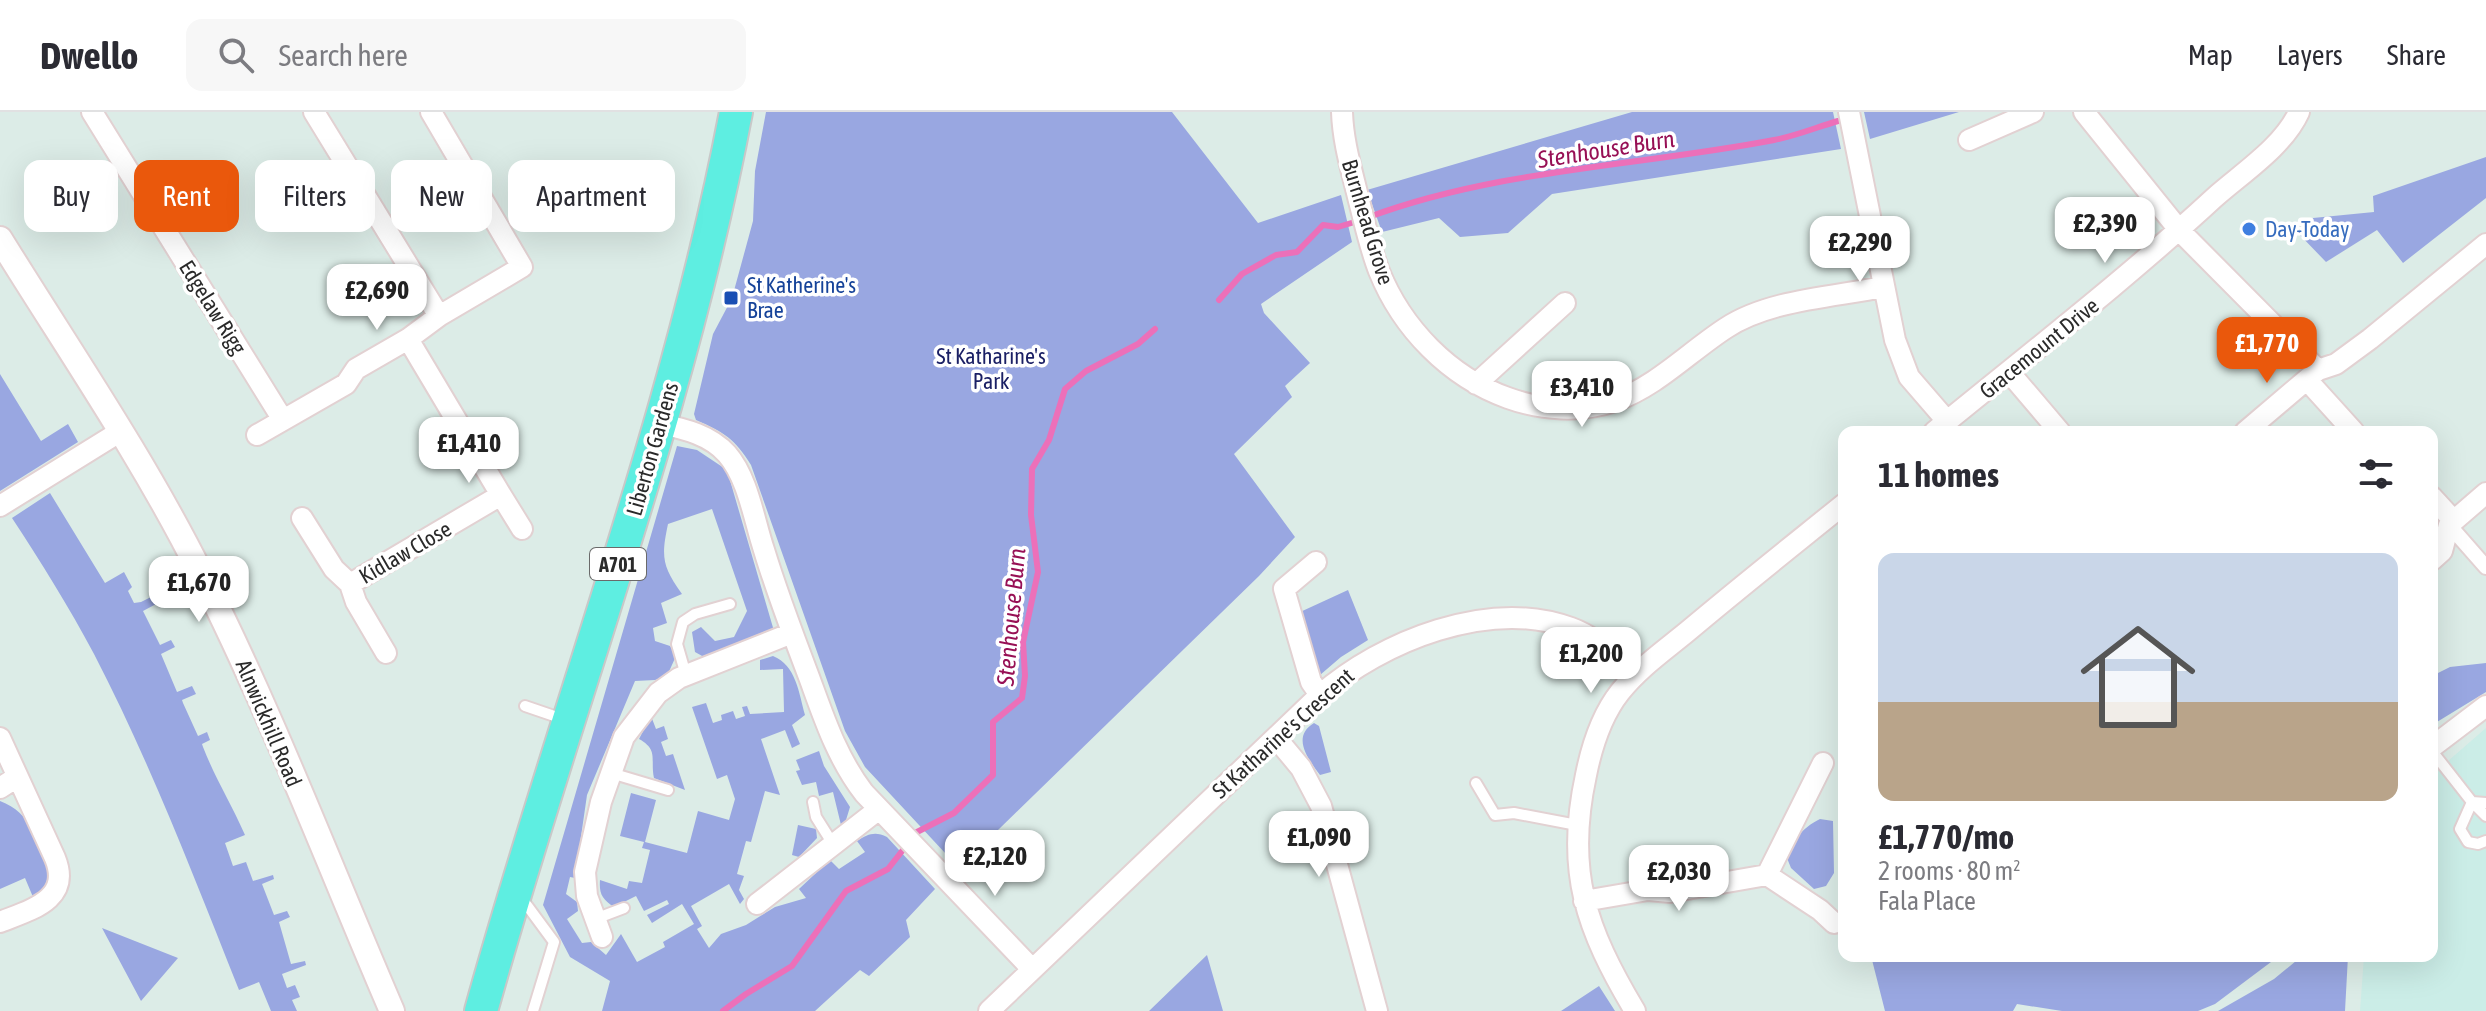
<!DOCTYPE html>
<meta charset="utf-8">
<style>
:root{--surface:#fff;--page:#f7f7f7;--text:#2b2b33;--muted:#7c7c81;--line:#e1e1e2;--accent:#ea580c}
body{margin:0;font-family:"Asap Condensed",sans-serif;background:var(--page);color:var(--text);height:100vh;display:flex;flex-direction:column;font-size:30px;white-space:nowrap}
*{box-sizing:border-box;margin:0}
p{font-size:26px;color:var(--muted)}
.icon{flex:none;width:44px;height:44px;fill:none;stroke:currentColor;stroke-width:2;stroke-linecap:round;stroke-linejoin:round}
.map{position:relative;flex:1;overflow:hidden}
.side{position:absolute;left:1838px;top:314px;width:600px;height:536px;display:flex;flex-direction:column;background:var(--surface);border-radius:16px;box-shadow:0 8px 32px #0002}
.side>*{flex:none}
.hud{position:absolute;left:24px;top:48px;width:760px;height:72px;display:flex;gap:16px}
.price{position:absolute;translate:-50% -68px;padding:0 18px;border-radius:16px;background:#fff;color:#222;font-size:26px;line-height:52px;filter:drop-shadow(0 2px 4px #0008)}
.price::after{content:'';position:absolute;left:50%;top:48px;width:24px;height:18px;margin-left:-12px;background:inherit;clip-path:polygon(0 0,100% 0,50% 100%)}
.price.on{background:var(--accent);color:#fff}
ul{padding:0;list-style:none}
li{display:grid;align-content:center;gap:16px;height:424px;padding:0 40px}
li span{display:grid;place-items:center;height:248px;border-radius:16px;color:#555}
li>.icon{margin-inline-start:auto}
span .icon{width:144px;height:144px;fill:#fffc;stroke-width:1}
li b{font-size:34px}
h2{display:flex;justify-content:space-between;align-items:center;height:96px;padding:0 40px;font-size:34px}
.chip{padding:0 28px;border-radius:16px;background:var(--surface);box-shadow:0 8px 32px #0002;font-size:28px;line-height:72px}
.chip.on{background:var(--accent);color:#fff}
header{display:flex;align-items:center;gap:48px;box-sizing:border-box;height:112px;padding:0 40px;background:var(--surface);border-bottom:2px solid var(--line)}
header strong{font-size:38px}
nav{display:flex;gap:44px;margin-inline-start:auto;font-size:28px}
.search{width:560px;height:72px;background:var(--page);display:flex;align-items:center;gap:20px;box-sizing:border-box;padding:0 28px;border-radius:16px;color:var(--muted);font-size:30px}
.map>svg:first-child{display:block}
.education{fill:#cbede7}
.green{fill:#99a7e1}
.lines{fill:none;stroke-linecap:round;stroke-linejoin:round}
.stream{stroke:#ec70b9;stroke-width:6}
.service-casing{stroke:#e2d1d2;stroke-width:14}
.pedestrian-casing{stroke:#e2d1d2;stroke-width:18}
.minor-casing{stroke:#e2d1d2;stroke-width:24}
.tertiary-casing{stroke:#e2d1d2;stroke-width:28}
.primary-casing{stroke:#c8c8c8;stroke-width:36}
.service{stroke:#fff;stroke-width:10}
.pedestrian{stroke:#fff;stroke-width:14}
.minor{stroke:#fff;stroke-width:20}
.tertiary{stroke:#fff;stroke-width:24}
.primary{stroke:#5eeee1;stroke-width:32}
.shop-dot{fill:#3f7fe0;stroke:#fff;stroke-width:3}
.transit-dot{fill:#1a4fb4;stroke:#fff;stroke-width:3}
.labels{text-anchor:middle;dominant-baseline:central;stroke-width:7;stroke-linejoin:round;paint-order:stroke}
.shield{fill:#fff;stroke:#6a6a6a;stroke-width:2}
.shield-label{font-size:20px;font-weight:bold;fill:#2a2a2a}
.street-label{font-size:22px;fill:#2a2a2a;stroke:#fff}
.shop-label{font-size:22px;fill:#366cbe;stroke:#fff;text-anchor:start}
.transit-label{font-size:22px;fill:#164399;stroke:#fff;text-anchor:start}
.park-label{font-size:22px;fill:#1b2065;stroke:#fff}
.water-label{font-size:24px;font-style:italic;fill:#971055;stroke:#fff}
</style>
<header>
<strong>Dwello</strong>
<div class="search"><svg class="icon" aria-label="search" viewBox="0 0 24 24"><circle cx="10" cy="10" r="6"/><path d="M15 15l6 6"/></svg>Search here</div>
<nav><a>Map</a><a>Layers</a><a>Share</a></nav>
</header>
<div class="map">
<svg width="2486" height="899" viewBox="0 0 2486 899">
<rect width="100%" height="100%" fill="#dcece7"/>
<!-- education -->
<path class="education" d="M2486 616V899H2360L2364 844H2432V663Z"/>
<!-- green -->
<path class="green" d="M766 0H1172L1258 111 1341 83 1352 130 1261 192 1264 201 1310 251 1285 274 1292 285 1234 342 1295 425 1259 464 959 756 865 655 845 619 751 353C735 327 724 320 696 308L694 302 713 222 732 186 753 109 755 59Z
M1632 0H1833L1841 37 1552 82 1508 121 1460 125 1439 106 1382 120 1367 78Z
M1864 0H1959L1870 27Z
M2486 45V86L2403 151 2377 118 2326 150 2298 121 2313 106 2374 100 2373 84Z
M0 262 41 329 68 312 78 330 0 379Z
M677 334 697 338 727 358 774 519 704 545 695 540 692 520 701 515 715 529 734 525 747 499 712 397 668 412C661 445 662 454 682 482L661 491 667 511 653 516 655 529 670 534 676 544 667 564 655 568 635 569 587 683 575 766 570 765 566 782 577 790 578 799 567 807 582 831 591 830 606 843 621 822 637 850 665 835 663 830 694 812 682 792 652 811 647 803 669 792 667 788 644 799 636 784 614 795C602 787 599 782 600 768L627 777 629 769 642 771 650 738 642 736 644 730 620 724 631 681 656 688 645 730 687 741 698 699 729 708 735 687 727 663 717 667 692 595 706 591 713 611 722 608 721 603 733 599 736 607 745 604 742 595 747 594 750 602 784 600 783 557 760 558V548L773 544C796 553 799 581 805 603L792 613 800 632 792 636 785 618 761 627 780 683 765 679 751 730 746 729 737 762 744 764 739 778 744 787 740 792 729 772 691 794 702 814 697 817 709 836 721 822 746 813 775 795 806 786 799 777 816 761 814 757 829 747 839 757 865 740 857 729C868 722 875 719 887 725L935 777 906 808 910 825 869 864 860 858 815 899H602L610 869 570 845 543 793Z
M50 381 105 471 124 460 132 475 128 479 134 491 141 490 155 483 158 491 143 499 160 533 171 528 175 535 161 542 177 580 192 574 196 582 182 588 183 591 198 624 207 620 210 628 202 632 203 635C216 668 230 689 245 723L225 731 233 754 246 750 253 769 273 763 274 767 262 772 274 803 287 799 290 805 279 810 291 852 305 849 306 853 282 862 287 876 295 873 300 885 292 888 297 899H271L259 870 239 878C194 765 150 650 94 542 69 495 41 450 12 406Z
M1348 478 1368 528 1341 545 1320 563 1298 501Z
M1844 546V685L1838 647 1843 592 1838 549Z
M2486 551V580L2432 613V564L2450 555Z
M651 604 656 617 664 614 668 627 661 630 666 644 673 642 685 678 654 666C650 647 659 638 639 627Z
M1314 611 1319 614 1331 660 1320 663C1308 647 1291 625 1314 611Z
M819 639 824 654 850 695 846 708 841 713 833 680 819 684 816 670 802 673 796 659 800 658 796 648Z
M0 689C32 701 37 729 50 758L45 775 33 785 25 766 0 777Z
M1820 707 1833 709 1834 761 1826 774 1814 777 1791 756 1787 746C1794 727 1802 716 1820 707Z
M798 713 816 717 817 726 799 745 792 743Z
M102 816 178 846 141 889Z
M1207 843 1223 899H1149Z
M1871 844H2279L2215 892 2198 899H2062L2017 892 2013 899H1885Z
M2302 844H2348L2345 899H2218L2274 867Z
M1599 874 1615 899H1561Z"/>
<g class="lines">
<!-- stream -->
<path class="stream" d="M1369 105C1498 57 1640 54 1774 28 1796 24 1817 15 1838 9
M1219 188 1242 162 1276 143 1297 140 1323 113 1338 115 1358 109
M723 899 746 882 792 854 846 779 888 757 917 720 954 701 993 663V610L1022 586 1025 564 1023 530 1038 460 1031 403 1032 357 1049 328 1065 277 1086 259 1138 232 1155 217"/>
<defs>
<path id="service" d="M686 563 677 532 683 510 695 502 730 492
M525 594 563 607
M2432 639 2472 690 2486 691
M611 661 668 678
M1476 671 1495 703 1514 701 1577 713
M813 690 816 705 833 732
M2486 704 2472 690 2460 717 2468 730 2478 732 2486 729
M520 784 554 830 533 899
M595 807 624 796"/>
<path id="pedestrian" d="M2449 413 2486 455"/>
<path id="minor" d="M92 0 283 308
M314 0 439 204
M1342 0C1343 31 1352 59 1359 89 1365 112 1370 136 1379 159 1402 216 1449 265 1508 286 1541 298 1581 301 1615 289 1657 274 1689 240 1726 216 1768 188 1833 185 1883 175
M1849 0 1895 228 1909 265 1947 309
M2084 0 2180 119 2318 258 2336 252 2370 227 2486 132
M1969 28 2033 0
M2009 260 2060 320
M2307 268 2354 320
M1476 272 1565 191
M661 312C685 317 710 323 727 342 748 366 754 408 764 438 777 481 793 523 809 565 824 606 837 646 864 681L1032 857
M1934 320C2028 243 2124 169 2214 86 2242 61 2283 35 2299 0
M2245 320 2318 258
M257 323 346 272 356 257 408 227 439 204 522 155 431 0
M501 383 522 417
M2432 385 2454 409
M0 394 121 319
M302 406 334 457 350 472 356 490 386 541
M2432 448 2442 439 2449 413 2486 381
M1316 450 1284 477 1311 570 1320 583
M350 472 501 383 408 227
M0 626 55 746C72 788 30 798 0 810
M1276 626 1301 656 1321 694 1377 899
M2432 635 2486 594
M1823 651 1767 763 1820 798 1834 811
M0 676 17 665
M1584 789 1648 778 1670 780 1767 763
M757 792 879 697
M602 825 587 784 585 760 601 690 624 625 658 581 679 566 792 521
M989 899 1320 583C1382 529 1489 486 1571 516 1596 525 1616 545 1637 561
M1635 899C1586 817 1565 759 1586 663 1592 633 1601 604 1620 580 1639 556 1665 538 1688 519 1739 476 1792 434 1844 392"/>
<path id="tertiary" d="M0 127C68 237 142 344 200 460 272 602 329 753 392 899"/>
<path id="primary" d="M481 899C564 599 678 307 736 0"/>
</defs>
<!-- service casing -->
<use href="#service" class="service-casing"/>
<!-- pedestrian casing -->
<use href="#pedestrian" class="pedestrian-casing"/>
<!-- minor casing -->
<use href="#minor" class="minor-casing"/>
<!-- tertiary casing -->
<use href="#tertiary" class="tertiary-casing"/>
<!-- primary casing -->
<use href="#primary" class="primary-casing"/>
<!-- service -->
<use href="#service" class="service"/>
<!-- pedestrian -->
<use href="#pedestrian" class="pedestrian"/>
<!-- minor -->
<use href="#minor" class="minor"/>
<!-- tertiary -->
<use href="#tertiary" class="tertiary"/>
<!-- primary -->
<use href="#primary" class="primary"/>
</g>
<!-- markers -->
<circle class="shop-dot" cx="2249" cy="117" r="8"/>
<rect class="transit-dot" x="723" y="178" width="16" height="16" rx="4"/>
<g class="labels">
<!-- shield labels -->
<rect class="shield" x="590" y="436" width="56" height="32" rx="6"/>
<g class="shield-label">
<text x="618" y="452">A701</text>
</g>
<!-- street labels -->
<g class="street-label">
<text transform="translate(1368 110) rotate(73)">Burnhead Grove</text>
<text transform="translate(213 195) rotate(58)">Edgelaw Rigg</text>
<text transform="translate(2039 236) rotate(-39)">Gracemount Drive</text>
<text transform="translate(652 337) rotate(-74)">Liberton Gardens</text>
<text transform="translate(405 440) rotate(-30)">Kidlaw Close</text>
<text transform="translate(269 611) rotate(67)">Alnwickhill Road</text>
<text transform="translate(1283 621) rotate(-42)">St Katharine's Crescent</text>
</g>
<!-- shop labels -->
<g class="shop-label">
<text x="2265" y="117">Day-Today</text>
</g>
<!-- transit labels -->
<g class="transit-label">
<text x="747" y="173">St Katherine's<tspan x="747" dy="25">Brae</tspan></text>
</g>
<!-- park labels -->
<g class="park-label">
<text x="991" y="244">St Katharine's<tspan x="991" dy="25">Park</tspan></text>
</g>
<!-- water labels -->
<g class="water-label">
<text transform="translate(1606 37) rotate(-9)">Stenhouse Burn</text>
<text transform="translate(1011 505) rotate(-85)">Stenhouse Burn</text>
</g>
</g>
</svg>
<b class="price" style="left:2105px;top:153px">£2,390</b>
<b class="price" style="left:1860px;top:172px">£2,290</b>
<b class="price" style="left:377px;top:220px">£2,690</b>
<b class="price on" style="left:2267px;top:273px">£1,770</b>
<b class="price" style="left:1582px;top:317px">£3,410</b>
<b class="price" style="left:469px;top:373px">£1,410</b>
<b class="price" style="left:199px;top:512px">£1,670</b>
<b class="price" style="left:1591px;top:583px">£1,200</b>
<b class="price" style="left:1319px;top:767px">£1,090</b>
<b class="price" style="left:995px;top:786px">£2,120</b>
<b class="price" style="left:1679px;top:801px">£2,030</b>
<div class="hud">
<a class="chip">Buy</a>
<a class="chip on">Rent</a>
<a class="chip">Filters</a>
<a class="chip">New</a>
<a class="chip">Apartment</a>
</div>
<section class="side">
<h2>11 homes<svg class="icon" aria-label="filters" viewBox="0 0 24 24"><path d="M4 7h16M4 17h16"/><circle cx="9" cy="7" r="2"/><circle cx="15" cy="17" r="2"/></svg></h2>
<ul>
<li><span style="background:linear-gradient(#c9d6e8 60%,#b9a48a 0)"><svg class="icon" aria-label="home" viewBox="0 0 24 24"><path d="M3 11l9-7 9 7M6 9v11h12V9"/></svg></span><div><b>£1,770/mo</b><p>2 rooms · 80 m²</p><p>Fala Place</p></div></li>
</ul>
</section>
</div>
